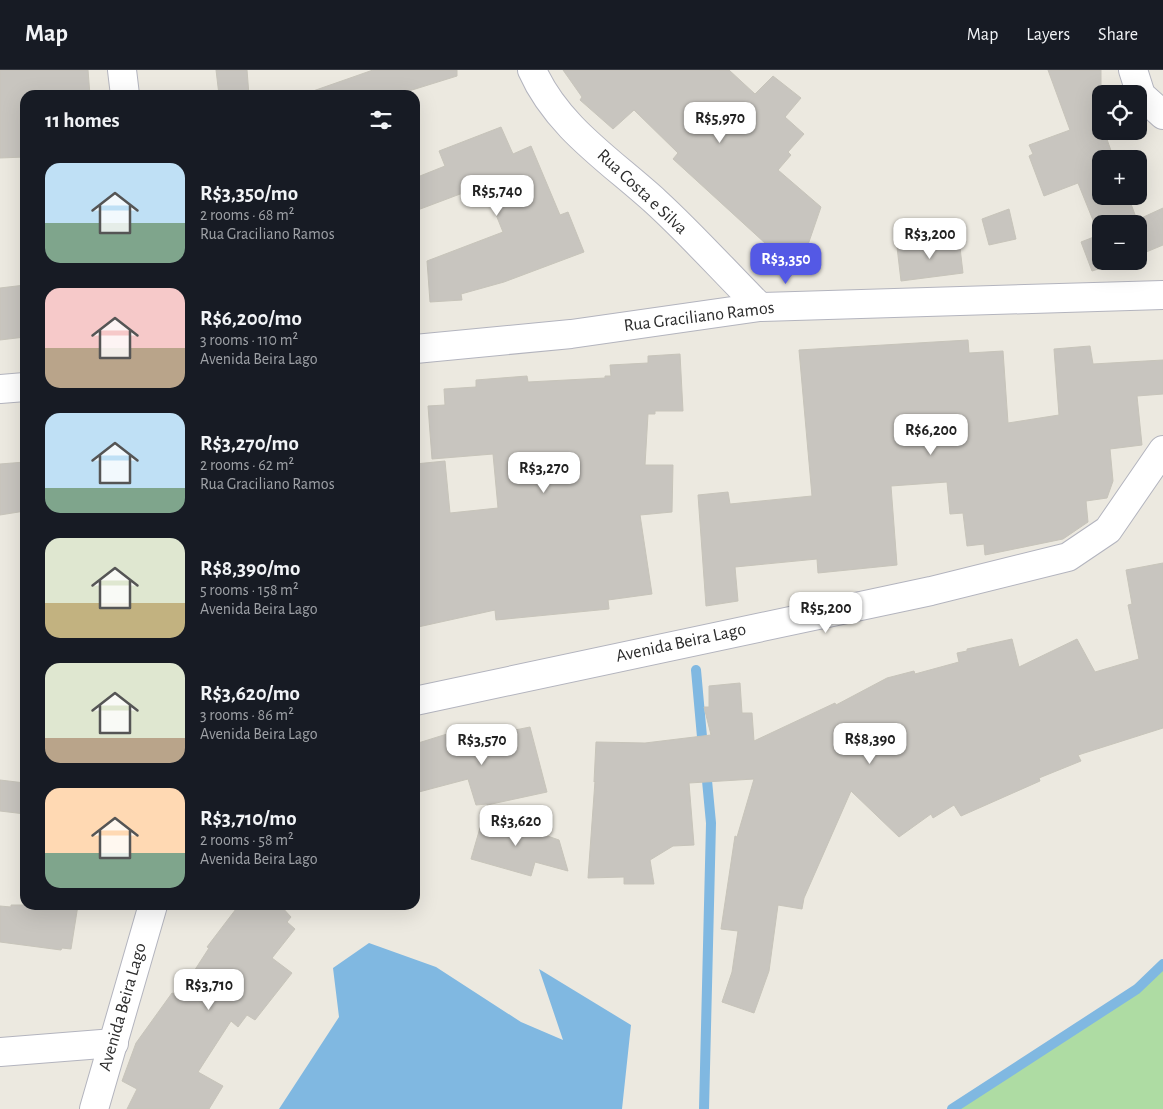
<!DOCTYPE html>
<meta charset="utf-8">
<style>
:root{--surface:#171b24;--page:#242831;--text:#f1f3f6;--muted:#9ea1a6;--line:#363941;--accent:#5459e5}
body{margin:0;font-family:"Alegreya Sans",sans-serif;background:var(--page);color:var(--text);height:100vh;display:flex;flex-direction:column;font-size:19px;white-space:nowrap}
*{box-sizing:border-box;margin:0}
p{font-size:16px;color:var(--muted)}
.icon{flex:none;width:28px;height:28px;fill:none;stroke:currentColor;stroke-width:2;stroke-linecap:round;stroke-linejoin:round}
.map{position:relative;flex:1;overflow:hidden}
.side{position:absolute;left:20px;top:20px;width:400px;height:820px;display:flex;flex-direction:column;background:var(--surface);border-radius:15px;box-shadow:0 5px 20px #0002}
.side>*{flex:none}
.tools{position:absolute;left:1092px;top:15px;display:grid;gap:10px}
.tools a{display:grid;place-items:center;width:55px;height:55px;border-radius:10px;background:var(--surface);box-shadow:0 5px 20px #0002;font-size:25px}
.price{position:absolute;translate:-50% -42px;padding:0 11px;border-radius:10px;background:#fff;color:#222;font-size:16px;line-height:32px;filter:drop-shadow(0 1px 2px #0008)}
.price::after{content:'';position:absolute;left:50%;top:30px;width:15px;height:11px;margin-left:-8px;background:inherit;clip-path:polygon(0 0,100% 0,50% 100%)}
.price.current{background:var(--accent);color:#fff}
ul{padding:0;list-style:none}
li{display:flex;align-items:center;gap:15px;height:125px;padding:0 25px}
li span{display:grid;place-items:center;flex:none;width:140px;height:100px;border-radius:15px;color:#555}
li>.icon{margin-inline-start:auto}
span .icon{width:60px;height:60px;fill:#fffc;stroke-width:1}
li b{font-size:21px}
h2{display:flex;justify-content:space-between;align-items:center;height:60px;padding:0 25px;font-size:21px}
header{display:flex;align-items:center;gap:30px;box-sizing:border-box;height:70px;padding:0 25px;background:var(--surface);border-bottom:1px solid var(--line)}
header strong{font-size:24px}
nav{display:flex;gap:28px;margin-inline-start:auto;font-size:18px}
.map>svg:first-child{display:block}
.green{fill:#aedca3}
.water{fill:#80b8e1}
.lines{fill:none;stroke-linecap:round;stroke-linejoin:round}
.stream{stroke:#80b8e1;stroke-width:10}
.building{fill:#c8c5bf;stroke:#c7c4ba}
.minor-casing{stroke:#b3b4be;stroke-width:30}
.secondary-casing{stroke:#b3b4be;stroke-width:30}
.minor{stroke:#fff;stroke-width:28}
.secondary{stroke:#fff;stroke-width:28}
.labels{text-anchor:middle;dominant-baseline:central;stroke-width:5;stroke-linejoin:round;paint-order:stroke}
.street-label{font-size:18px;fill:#2c2c2c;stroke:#fff}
</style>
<header>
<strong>Map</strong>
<nav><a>Map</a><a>Layers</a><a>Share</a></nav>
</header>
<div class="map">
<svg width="1163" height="1039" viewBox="0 0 1163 1039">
<rect width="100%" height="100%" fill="#ece9e0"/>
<!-- green -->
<path class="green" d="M1163 894V1039H952L1137 919Z"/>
<!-- water -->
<path class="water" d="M369 873 436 897 521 952 563 970 539 899 631 955 622 1039H279L339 947 333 898Z"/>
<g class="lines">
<!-- stream -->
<path class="stream" d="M696 600 703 678
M704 1039 711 753 706 700
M952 1039 1137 919 1163 894"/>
</g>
<!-- building -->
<path class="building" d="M0 0H88L90 25H25V87L0 88Z
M216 0H247L249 25H219Z
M373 0H457V6L396 25H314L313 21Z
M563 0H729L755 24 773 6 801 28 785 47 804 64 788 82 791 85 778 100 821 137 801 195 787 210 757 185 766 174 673 89 678 83 634 40 613 59 580 30 582 27Z
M1048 0H1101V61H1104L1114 89H1101V126H1128L1137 150 1163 138V175L1139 185V154H1101V191H1124L1092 201 1081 172 1099 165 1078 113 1044 126 1029 86 1033 84 1029 75 1070 60Z
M501 57 513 84 531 76 560 145 568 142 584 182 504 212 461 224 462 230 430 232 427 191 503 162 484 115 415 141V108L445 96 439 81Z
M1009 139 1016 169 989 175 982 149Z
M959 169 963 203 901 211 897 177Z
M25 215V267L0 270V218Z
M968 270 969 283 1003 281 1008 353 1059 345 1054 279 1090 276 1093 294 1163 290V324L1137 326 1142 375 1110 379 1113 411 1107 428 1086 431 1088 452 1063 469 985 485 984 474 967 476 963 443 950 444 947 412 891 416 897 495 818 503 817 489 735 497 738 531 706 536 698 425 728 422 730 434 812 426 799 280Z
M680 284 683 341H655V344H648L645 395H673L672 442 640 445 652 524 608 530 609 539 496 550 495 540 418 557 417 543H415V394L445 391 450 443 498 438 493 384 432 389 428 336 445 335 444 319 476 317V310L527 306 528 312 605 308V306H611L610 295 648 293V286Z
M25 392V441L0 445V394Z
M1163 493V658L1078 685 1081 691 1039 708 1040 711 961 746 954 735 933 748 931 744 899 767 851 721 804 828 802 839 778 835 769 901 754 943 722 932 732 902 738 861 721 859 735 766 737 767 754 709 689 713 694 775 673 776 650 790 654 814H624V807L588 808 595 711 594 712 596 672 645 673 711 665 704 637H709V616L740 613 742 643H752L754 671 835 633 836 635 887 608 914 601 915 604 959 592 957 583 967 581V579L1012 569 1019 597 1077 569 1095 602 1139 589 1128 535 1132 534 1126 500Z
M530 657 547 722 487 735V734L476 735 468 709 415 723V674L447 664 450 673Z
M0 710 25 713V744L0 741Z
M484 744 559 770 568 801 535 792 531 806 471 789Z
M11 835H78L71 879 62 878 61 880 0 872V836L11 837Z
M239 835H280L291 847 287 852 295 859 272 888 292 903 255 950 247 945 238 957 231 951 198 1002 223 1016 209 1039H127L137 1019 122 1011 136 973 172 923 178 926 209 878 207 877Z"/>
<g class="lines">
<defs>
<path id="minor" d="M122 0 125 25
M532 0C557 57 611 91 656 132 692 165 725 202 760 237
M1133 0 1141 25 1163 45
M415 279 571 264 760 237 1163 225
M0 319 25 317
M0 982 114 973"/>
<path id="secondary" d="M415 631 931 521 1068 487 1108 460 1163 380
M94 1039 153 835"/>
</defs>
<!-- minor casing -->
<use href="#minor" class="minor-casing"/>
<!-- secondary casing -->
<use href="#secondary" class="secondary-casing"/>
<!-- minor -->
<use href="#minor" class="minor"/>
<!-- secondary -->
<use href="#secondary" class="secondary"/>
</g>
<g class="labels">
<!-- street labels -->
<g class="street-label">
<text transform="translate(642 122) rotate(43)">Rua Costa e Silva</text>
<text transform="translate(699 247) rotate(-7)">Rua Graciliano Ramos</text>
<text transform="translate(681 573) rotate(-12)">Avenida Beira Lago</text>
<text transform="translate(123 937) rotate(-74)">Avenida Beira Lago</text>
</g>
</g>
</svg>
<div class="tools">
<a><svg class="icon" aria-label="locate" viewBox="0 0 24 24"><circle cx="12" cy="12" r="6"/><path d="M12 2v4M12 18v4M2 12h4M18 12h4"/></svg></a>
<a>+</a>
<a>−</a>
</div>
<b class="price" style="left:720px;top:74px">R$5,970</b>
<b class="price" style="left:497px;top:147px">R$5,740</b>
<b class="price" style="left:930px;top:190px">R$3,200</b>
<b class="price current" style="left:786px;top:215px">R$3,350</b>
<b class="price" style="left:931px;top:386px">R$6,200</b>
<b class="price" style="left:544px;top:424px">R$3,270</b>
<b class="price" style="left:826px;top:564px">R$5,200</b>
<b class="price" style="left:870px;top:695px">R$8,390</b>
<b class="price" style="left:482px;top:696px">R$3,570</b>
<b class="price" style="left:516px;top:777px">R$3,620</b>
<b class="price" style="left:209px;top:941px">R$3,710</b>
<section class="side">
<h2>11 homes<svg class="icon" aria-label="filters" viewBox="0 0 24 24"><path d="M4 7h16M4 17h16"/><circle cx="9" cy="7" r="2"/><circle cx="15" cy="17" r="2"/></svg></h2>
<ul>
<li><span style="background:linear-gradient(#bfe0f5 60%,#7fa58c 0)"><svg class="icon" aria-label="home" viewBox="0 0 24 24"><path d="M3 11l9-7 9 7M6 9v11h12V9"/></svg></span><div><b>R$3,350/mo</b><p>2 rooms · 68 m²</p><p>Rua Graciliano Ramos</p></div></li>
<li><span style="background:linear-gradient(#f6c9c9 60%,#b9a48a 0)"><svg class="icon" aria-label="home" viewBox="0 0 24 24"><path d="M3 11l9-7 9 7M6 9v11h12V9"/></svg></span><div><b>R$6,200/mo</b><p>3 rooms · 110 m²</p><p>Avenida Beira Lago</p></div></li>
<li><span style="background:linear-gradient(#bfe0f5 75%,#7fa58c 0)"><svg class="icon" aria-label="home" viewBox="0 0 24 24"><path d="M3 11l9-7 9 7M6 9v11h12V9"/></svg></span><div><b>R$3,270/mo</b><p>2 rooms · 62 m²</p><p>Rua Graciliano Ramos</p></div></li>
<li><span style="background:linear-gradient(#dfe7d0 65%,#c2b280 0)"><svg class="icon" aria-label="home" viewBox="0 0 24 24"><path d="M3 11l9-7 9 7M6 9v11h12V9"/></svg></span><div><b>R$8,390/mo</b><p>5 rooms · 158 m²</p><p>Avenida Beira Lago</p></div></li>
<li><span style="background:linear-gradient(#dfe7d0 75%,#b9a48a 0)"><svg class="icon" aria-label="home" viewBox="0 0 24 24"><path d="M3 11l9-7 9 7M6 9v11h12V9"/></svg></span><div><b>R$3,620/mo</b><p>3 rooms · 86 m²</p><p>Avenida Beira Lago</p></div></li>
<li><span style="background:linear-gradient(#ffd9b3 65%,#7fa58c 0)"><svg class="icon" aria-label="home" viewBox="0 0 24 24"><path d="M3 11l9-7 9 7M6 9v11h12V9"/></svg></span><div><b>R$3,710/mo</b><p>2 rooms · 58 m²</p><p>Avenida Beira Lago</p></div></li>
</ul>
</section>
</div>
